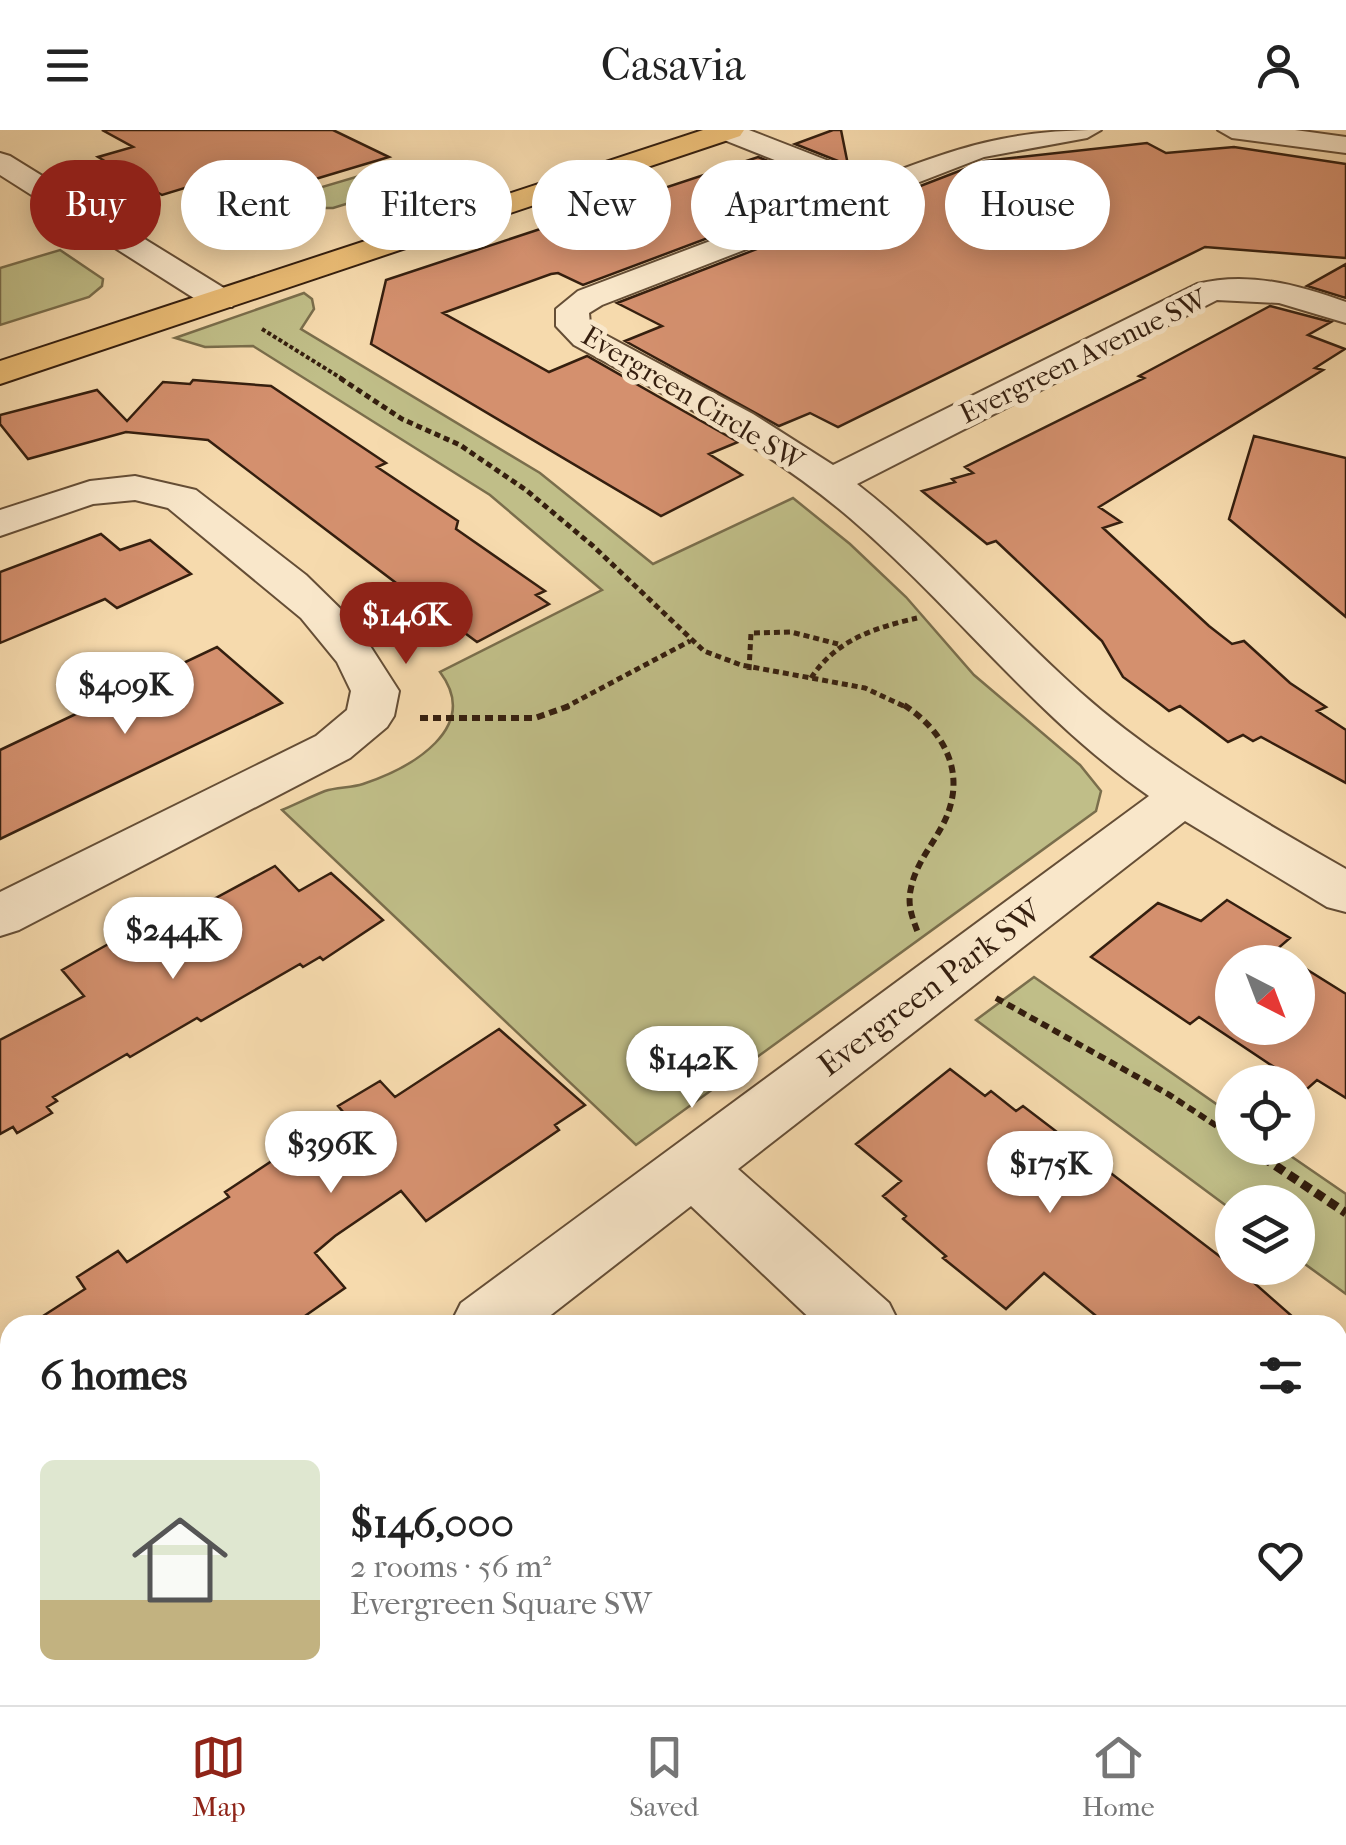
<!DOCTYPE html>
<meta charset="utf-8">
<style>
:root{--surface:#fff;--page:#f2f2f2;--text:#222;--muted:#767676;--line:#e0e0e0;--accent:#8f2418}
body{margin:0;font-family:"IM FELL French Canon",serif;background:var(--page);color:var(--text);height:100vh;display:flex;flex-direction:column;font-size:38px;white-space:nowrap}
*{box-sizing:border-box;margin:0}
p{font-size:32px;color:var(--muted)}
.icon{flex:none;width:55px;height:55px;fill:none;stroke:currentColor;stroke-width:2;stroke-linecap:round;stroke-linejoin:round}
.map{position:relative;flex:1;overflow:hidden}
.panel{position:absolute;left:0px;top:1185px;width:1348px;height:390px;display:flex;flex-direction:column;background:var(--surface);border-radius:30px 30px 0 0;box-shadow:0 5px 25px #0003}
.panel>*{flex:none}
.hud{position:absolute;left:30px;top:30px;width:1288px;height:90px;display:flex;gap:20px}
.needle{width:65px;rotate:138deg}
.controls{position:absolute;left:1215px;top:815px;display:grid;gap:20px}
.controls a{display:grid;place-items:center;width:100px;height:100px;border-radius:50%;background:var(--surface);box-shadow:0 5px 25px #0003;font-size:50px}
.price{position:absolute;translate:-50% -85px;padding:0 22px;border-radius:35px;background:#fff;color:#222;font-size:32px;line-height:65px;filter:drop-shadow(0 2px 5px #0008)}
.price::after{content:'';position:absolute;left:50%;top:60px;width:30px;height:22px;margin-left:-15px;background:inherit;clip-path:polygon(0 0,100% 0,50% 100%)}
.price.active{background:var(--accent);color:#fff}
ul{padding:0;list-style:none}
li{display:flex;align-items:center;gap:30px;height:250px;padding:0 40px}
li+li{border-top:2px solid var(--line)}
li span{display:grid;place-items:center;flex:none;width:280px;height:200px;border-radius:15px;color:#555}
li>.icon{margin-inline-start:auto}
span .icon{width:120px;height:120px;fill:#fffc;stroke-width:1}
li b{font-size:42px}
h2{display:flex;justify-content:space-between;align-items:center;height:120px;padding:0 40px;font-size:42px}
.tag{padding:0 35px;border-radius:45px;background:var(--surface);box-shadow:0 5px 25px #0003;font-size:35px;line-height:90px}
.tag.active{background:var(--accent);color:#fff}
header{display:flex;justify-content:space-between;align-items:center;height:130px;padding:0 40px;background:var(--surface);font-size:45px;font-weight:600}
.dock{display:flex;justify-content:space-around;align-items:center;height:140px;border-top:2px solid var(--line);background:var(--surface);font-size:28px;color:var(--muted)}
.dock a{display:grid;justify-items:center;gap:5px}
.dock .active{color:var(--accent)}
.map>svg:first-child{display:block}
.green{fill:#c0be88;stroke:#7a6e4c;stroke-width:2.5}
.building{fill:#d4906e;stroke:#351f0f;stroke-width:2.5}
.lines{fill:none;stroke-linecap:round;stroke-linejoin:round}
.minor-casing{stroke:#654e36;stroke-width:4}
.major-casing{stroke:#351f0f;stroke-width:4}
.path-far3{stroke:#351f0f;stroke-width:4;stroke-dasharray:4 2.5;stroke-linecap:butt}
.path-far2{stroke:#351f0f;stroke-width:5;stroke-dasharray:6 4;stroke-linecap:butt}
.path-far1{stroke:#351f0f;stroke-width:6;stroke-dasharray:8 5;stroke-linecap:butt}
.path{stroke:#351f0f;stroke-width:9;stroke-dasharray:10 6;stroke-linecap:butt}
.minor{fill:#f9e7ca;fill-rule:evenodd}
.major{fill:#ebbd76;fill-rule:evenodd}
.labels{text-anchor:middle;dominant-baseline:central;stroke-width:10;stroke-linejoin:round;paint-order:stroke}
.far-street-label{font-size:28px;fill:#351f0f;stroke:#f9e7ca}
.street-label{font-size:32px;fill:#351f0f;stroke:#f9e7ca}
</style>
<header><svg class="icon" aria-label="menu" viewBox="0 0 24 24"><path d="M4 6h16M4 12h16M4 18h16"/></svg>Casavia<svg class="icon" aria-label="person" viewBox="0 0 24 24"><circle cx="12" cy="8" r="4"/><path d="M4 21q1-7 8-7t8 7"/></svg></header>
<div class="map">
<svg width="1346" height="1575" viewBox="0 0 1346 1575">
<rect width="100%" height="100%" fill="#f6daad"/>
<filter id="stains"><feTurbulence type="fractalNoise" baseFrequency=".002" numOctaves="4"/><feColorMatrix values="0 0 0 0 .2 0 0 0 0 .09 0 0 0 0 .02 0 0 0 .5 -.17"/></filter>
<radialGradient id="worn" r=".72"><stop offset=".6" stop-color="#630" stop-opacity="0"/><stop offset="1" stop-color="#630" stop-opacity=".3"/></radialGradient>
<!-- green -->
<path class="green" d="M386 38 407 49 405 56 333 78H319L295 65Z
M60 120 103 149 102 156 89 167 0 195V138Z
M304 163 312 169 314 179 301 199 540 343 653 434 793 368 850 414 906 467 974 545 1080 635 1101 661 1096 681 636 1015 282 680C296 674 310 667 325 661 337 657 351 658 363 654 411 638 482 598 440 542L602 460 490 365 253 216 205 217 175 208Z
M1034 847 1232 985V1018H1279L1346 1064V1164L1298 1129V1072H1232V1080L976 890Z"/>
<!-- building -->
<path class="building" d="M102 0H333L389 27 225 76 191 56 162 65 98 27 133 17Z
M833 0H841L848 35 795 14Z
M1147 13 1166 23 1234 17 1346 34V128L1205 117 838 297 810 283 779 296 625 211 662 196 617 173 985 31Z
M758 27 838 59 583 155 558 143 551 144 443 183 549 242 587 226 738 312 709 324 742 345 661 386 371 214 386 150Z
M1346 134V168L1307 156Z
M1270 176 1331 192 1308 205 1345 219 1315 238 1323 240 1099 377 1121 392 1103 398 1209 496 1232 514 1244 511 1290 553 1326 577 1317 581 1346 600V653L1261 607 1253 611 1243 605 1228 612 1180 576 1169 581 1160 574 1123 547 1102 511 996 411 987 414 922 361 955 352 952 349 973 343 965 337 1144 248 1139 246Z
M193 250 271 256 386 333 377 337 458 391 456 399 545 461 536 465 549 474 477 512 458 498 451 501 402 464 395 458 400 456 208 310 126 302 28 329 0 294V285L97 260 127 291 163 252 190 254Z
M1254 306 1346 328V487L1229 389Z
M101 404 120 420 150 410 191 444 117 478 105 469 0 513V442Z
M217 517 282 573 0 709V620Z
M275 736 299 761 331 743 383 790 323 830 320 827 303 837 300 834 201 891 197 888 130 927 127 924 53 967 57 971 47 977 52 983 17 1003 13 997 0 1004V910L84 866 62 840 178 775 186 784Z
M1227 770 1290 808 1276 820 1296 832H1232V898H1298V834L1346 864V968L1317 950 1307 959 1199 887 1190 894 1091 827 1158 773 1201 791Z
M499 899 585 975 555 995 559 1000 426 1091 401 1061 335 1106 315 1123 345 1158 292 1195H29L85 1159 77 1147 118 1121 127 1132 229 1067 225 1062 344 983 338 976 380 951 395 967Z
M950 939 985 966 991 961 1016 981 1023 976 1252 1151 1302 1195H1107L1044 1143 1006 1179 943 1128 946 1126 903 1089 906 1086 883 1066 901 1051 856 1014Z"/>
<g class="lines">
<defs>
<path id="minor" d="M710 0H749L875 49C960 17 1008 0 1101 0L1087 8 984 27 602 175 589 183 590 194 598 201 753 284 833 335 1197 154C1248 141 1298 155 1346 172V193L1279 173 1217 170 857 354C938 417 1004 494 1080 562 1160 633 1253 686 1346 739V782L1327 777 1185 691 738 1039 889 1173 900 1195H817L691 1076 538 1195H450L461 1173 1149 666C1036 588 954 477 850 388 767 317 669 267 574 215L556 196V179L578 161 848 59 714 6Z
M1218 0H1295L1346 7V23L1232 8Z
M0 23 10 26 232 163 237 170 232 177H208L0 45Z
M135 346 196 360 306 445 356 494 399 561 394 586 387 597 350 628 19 800 0 806V762L316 606 347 580 351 561 337 532 301 488 168 378 135 370 93 374 0 406V380L90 351Z
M163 1565H245L247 1575H165Z
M1229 1565H1318L1322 1575H1233Z"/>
<path id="major" d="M703 0H744L740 6 0 254V231Z"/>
</defs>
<!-- minor casing -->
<use href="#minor" class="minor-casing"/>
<!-- major casing -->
<use href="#major" class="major-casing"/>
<!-- path-far3 -->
<path class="path-far3" d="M262 199 344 250"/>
<!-- path-far2 -->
<path class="path-far2" d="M340 248 402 289 460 315 526 360 593 416 704 521 741 535 865 558 908 578
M749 540 751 503 791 502 838 514
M811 548C836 510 874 498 917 488
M564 578 690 511"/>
<!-- path-far1 -->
<path class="path-far1" d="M904 575C944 601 966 642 946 688 936 711 916 732 911 758 907 775 912 787 918 803
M420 588H535L572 575
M996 868 1168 964 1232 1006"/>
<!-- path -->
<path class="path" d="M1249 1018 1346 1083"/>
<!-- minor -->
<use href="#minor" class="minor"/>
<!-- major -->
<use href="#major" class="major"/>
</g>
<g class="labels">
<!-- far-street labels -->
<g class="far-street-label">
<text transform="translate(1083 226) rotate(-26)">Evergreen Avenue SW</text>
<text transform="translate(693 268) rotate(31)">Evergreen Circle SW</text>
</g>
<!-- street labels -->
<g class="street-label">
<text transform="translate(930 858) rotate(-37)">Evergreen Park SW</text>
</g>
</g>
<rect width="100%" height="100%" filter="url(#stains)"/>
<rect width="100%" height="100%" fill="url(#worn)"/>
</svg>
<div class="controls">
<a><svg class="needle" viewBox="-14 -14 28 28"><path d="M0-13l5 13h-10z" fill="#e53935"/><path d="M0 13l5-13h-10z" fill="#767676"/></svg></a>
<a><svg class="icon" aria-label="locate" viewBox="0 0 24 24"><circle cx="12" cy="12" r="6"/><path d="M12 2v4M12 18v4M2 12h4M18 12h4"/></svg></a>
<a><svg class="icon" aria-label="layers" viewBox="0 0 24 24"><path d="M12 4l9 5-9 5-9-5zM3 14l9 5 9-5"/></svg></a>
</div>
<b class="price active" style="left:406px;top:537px">$146K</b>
<b class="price" style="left:125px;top:607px">$409K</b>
<b class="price" style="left:173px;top:852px">$244K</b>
<b class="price" style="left:692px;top:981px">$142K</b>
<b class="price" style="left:331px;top:1066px">$396K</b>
<b class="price" style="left:1050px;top:1086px">$175K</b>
<div class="hud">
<a class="tag active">Buy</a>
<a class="tag">Rent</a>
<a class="tag">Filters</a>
<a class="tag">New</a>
<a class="tag">Apartment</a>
<a class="tag">House</a>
</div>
<section class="panel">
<h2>6 homes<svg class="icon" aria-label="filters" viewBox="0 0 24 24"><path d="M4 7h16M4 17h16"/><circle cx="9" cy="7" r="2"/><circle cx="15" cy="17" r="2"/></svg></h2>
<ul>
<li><span style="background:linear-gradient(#dfe7d0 70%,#c2b280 0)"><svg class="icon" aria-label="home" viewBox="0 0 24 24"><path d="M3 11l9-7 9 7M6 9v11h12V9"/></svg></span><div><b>$146,000</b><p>2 rooms · 56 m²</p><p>Evergreen Square SW</p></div><svg class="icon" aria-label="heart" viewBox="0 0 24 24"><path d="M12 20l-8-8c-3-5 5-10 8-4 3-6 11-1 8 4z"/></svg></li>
</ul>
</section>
</div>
<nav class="dock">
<a class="active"><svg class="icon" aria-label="map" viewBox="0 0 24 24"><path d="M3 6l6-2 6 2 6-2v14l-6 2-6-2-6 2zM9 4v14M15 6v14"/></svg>Map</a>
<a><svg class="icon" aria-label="saved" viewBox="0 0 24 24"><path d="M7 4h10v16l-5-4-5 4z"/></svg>Saved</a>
<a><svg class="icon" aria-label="home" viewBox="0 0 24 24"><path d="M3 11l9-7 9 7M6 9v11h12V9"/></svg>Home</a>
</nav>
